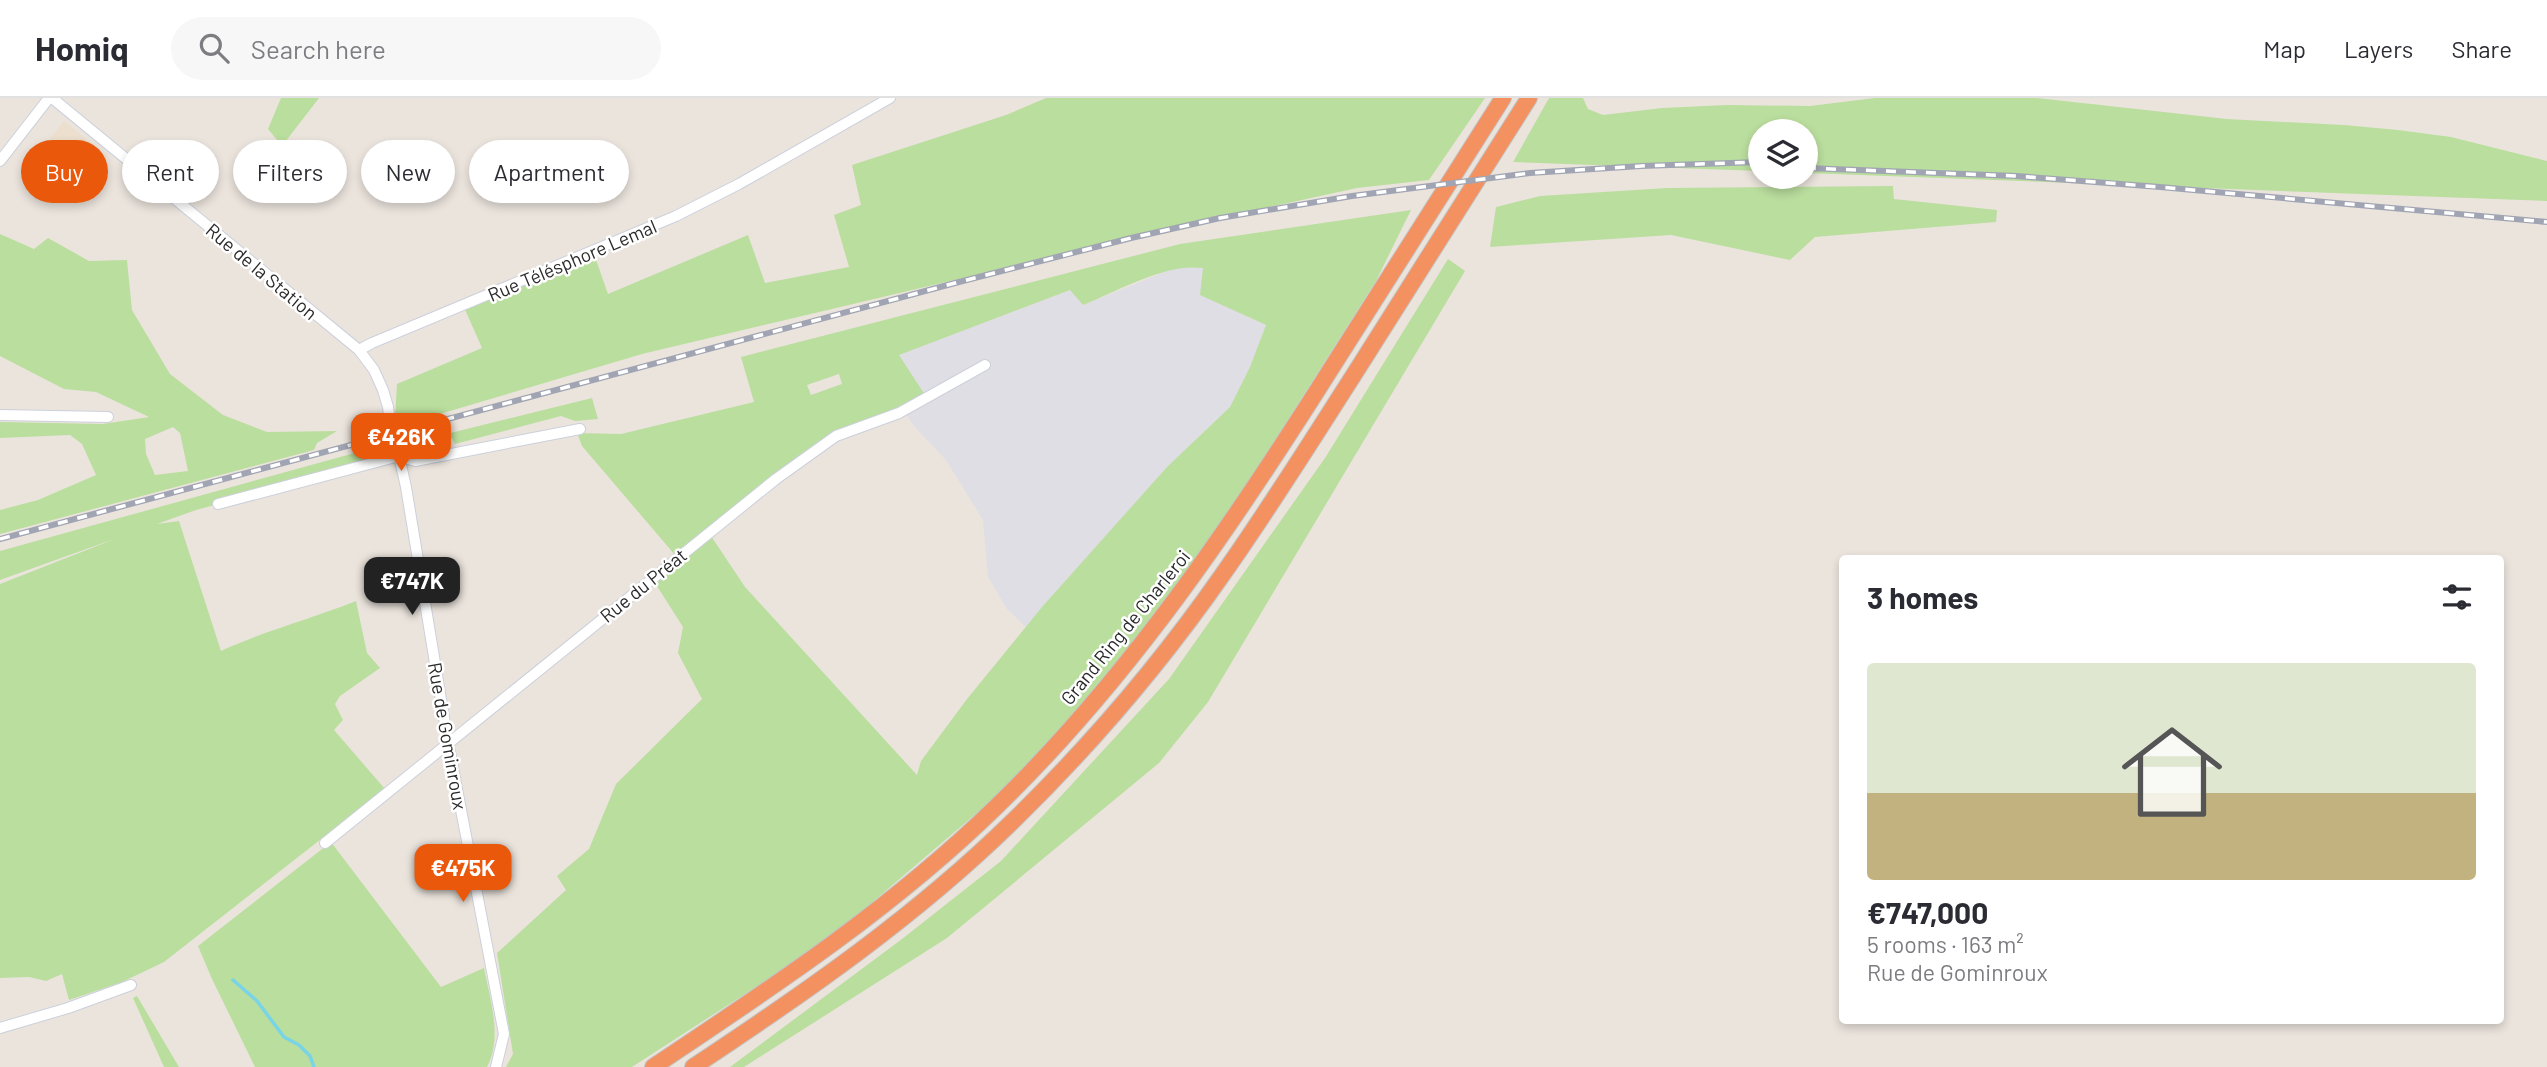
<!DOCTYPE html>
<meta charset="utf-8">
<style>
:root{--surface:#fff;--page:#f7f7f7;--text:#2b2b33;--muted:#7c7c81;--line:#e1e1e2;--accent:#ea580c}
body{margin:0;font-family:Barlow,sans-serif;background:var(--page);color:var(--text);height:100vh;display:flex;flex-direction:column;font-size:26px;white-space:nowrap}
*{box-sizing:border-box;margin:0}
p{font-size:23px;color:var(--muted)}
.icon{flex:none;width:38px;height:38px;fill:none;stroke:currentColor;stroke-width:2;stroke-linecap:round;stroke-linejoin:round}
.map{position:relative;flex:1;overflow:hidden}
.details{position:absolute;left:1839px;top:457px;width:665px;height:469px;display:flex;flex-direction:column;background:var(--surface);border-radius:7px;box-shadow:0 4px 10px #0003}
.details>*{flex:none}
.banner{position:absolute;left:21px;top:42px;width:665px;height:63px;display:flex;gap:14px}
.tools{position:absolute;left:1748px;top:21px;display:grid;gap:14px}
.tools a{display:grid;place-items:center;width:70px;height:70px;border-radius:50%;background:var(--surface);box-shadow:0 4px 10px #0003;font-size:35px}
.price{position:absolute;translate:-50% -60px;padding:0 16px;border-radius:14px;background:var(--accent);color:#fff;font-size:23px;line-height:46px;filter:drop-shadow(0 2px 4px #0008)}
.price::after{content:'';position:absolute;left:50%;top:42px;width:21px;height:16px;margin-left:-10px;background:inherit;clip-path:polygon(0 0,100% 0,50% 100%)}
.price.selected{background:#222;color:#fff}
ul{padding:0;list-style:none}
li{display:grid;align-content:center;gap:14px;height:371px;padding:0 28px}
li+li{border-top:2px solid var(--line)}
li span{display:grid;place-items:center;height:217px;border-radius:7px;color:#555}
li>.icon{margin-inline-start:auto}
span .icon{width:126px;height:126px;fill:#fffc;stroke-width:1}
li b{font-size:30px}
h2{display:flex;justify-content:space-between;align-items:center;height:84px;padding:0 28px;font-size:30px}
.chip{padding:0 24px;border-radius:32px;background:var(--surface);box-shadow:0 4px 10px #0003;font-size:24px;line-height:63px}
.chip.selected{background:var(--accent);color:#fff}
header{display:flex;align-items:center;gap:42px;box-sizing:border-box;height:98px;padding:0 35px;background:var(--surface);border-bottom:2px solid var(--line)}
header strong{font-size:33px}
nav{display:flex;gap:38px;margin-inline-start:auto;font-size:24px}
.search{width:490px;height:63px;background:var(--page);display:flex;align-items:center;gap:18px;box-sizing:border-box;padding:0 24px;border-radius:38px;color:var(--muted);font-size:26px}
.map>svg:first-child{display:block}
.industrial{fill:#dfdee4}
.education{fill:#ecdfce}
.green{fill:#bade9e;fill-rule:evenodd}
.lines{fill:none;stroke-linecap:round;stroke-linejoin:round}
.stream{stroke:#78d4e6;stroke-width:3.5}
.minor-casing{stroke:#ccd0db;stroke-width:12}
.highway-casing{stroke:#c3c3c3;stroke-width:18}
.minor{stroke:#fff;stroke-width:10}
.highway{stroke:#f39161;stroke-width:16}
.rail-casing{stroke:#a1a5b3;stroke-width:6}
.rail{stroke:#fff;stroke-width:3.5;stroke-dasharray:10;stroke-linecap:butt}
.labels{text-anchor:middle;dominant-baseline:central;stroke-width:5;stroke-linejoin:round;paint-order:stroke}
.street-label{font-size:19px;fill:#2a2a2a;stroke:#fff}
</style>
<header>
<strong>Homiq</strong>
<div class="search"><svg class="icon" aria-label="search" viewBox="0 0 24 24"><circle cx="10" cy="10" r="6"/><path d="M15 15l6 6"/></svg>Search here</div>
<nav><a>Map</a><a>Layers</a><a>Share</a></nav>
</header>
<div class="map">
<svg width="2547" height="969" viewBox="0 0 2547 969">
<rect width="100%" height="100%" fill="#ebe4dd"/>
<!-- industrial -->
<path class="industrial" d="M1192 169 1203 170 1241 216 1266 227 1250 269 1230 309 1167 369 1026 529 1007 511 988 479 983 422 946 362 913 327 906 316 898 257 1070 192 1083 207 1172 171Z"/>
<!-- education -->
<path class="education" d="M64 23 107 59 74 103 30 66Z"/>
<!-- green -->
<path class="green" d="M281 0H319L282 48 268 31Z
M1046 0H1485L1429 82 1357 90 1187 127 642 256 406 326 395 321 397 286 482 250 463 207 595 159 608 196 748 137 765 185 849 169 834 117 861 107 852 67 1006 17Z
M1549 0H1583L1588 11 1603 17 1662 10 1727 7 1810 8 1875 0H2037L2227 21 2344 27 2398 32 2451 39 2547 63V103L1806 75V33H1760V73L1513 64Z
M1893 88 1894 101 1997 112 1996 124 1815 139 1790 162 1671 137 1490 149 1496 109 1540 98 1667 90Z
M1411 112 1376 183 1157 528 1006 690 827 843 632 969H506L513 956 497 855 566 792 557 778 589 751 616 686 702 601 678 555 683 529 655 485 711 438 745 489 917 677 921 663 967 601 1042 509 1167 369 1230 309 1250 269 1266 227 1200 197 1203 170C1165 165 1118 193 1083 207L1070 192 899 257 927 300 828 341 675 457 582 348 577 335 621 336 754 304 741 259 1180 146ZM839 276 842 286 811 297 807 287Z
M0 136 34 151 48 140 89 163 127 162 132 212 170 276 223 317 267 334 337 333 317 345 314 352 0 436V412L38 402 96 377 82 346 70 337 0 340V324L103 326 149 319 96 294 64 291 0 258ZM173 329 180 335 188 373 155 377 146 356 145 341Z
M1448 161 1465 173 1208 604 1159 665 947 840 744 969H730L902 841 1001 763 1169 581 1325 360Z
M592 300 598 321 575 323 561 318 455 346 452 340 402 347Z
M380 348 384 358 325 377 196 412 157 426 179 423 221 553C264 533 311 521 356 503L367 555 380 570 340 598 335 606 343 622 334 632 385 691 164 864 122 884 69 902 62 876 46 883 29 879 0 880V486L117 440 0 482V453Z
M331 744 441 889 484 870C490 902 503 939 487 969H255L212 881 198 848Z
M137 898 176 964 179 969H164L133 900Z"/>
<g class="lines">
<!-- stream -->
<path class="stream" d="M233 882 257 903 284 939 299 947 310 958 314 969"/>
<defs>
<path id="minor" d="M52 0 359 252 374 272 383 292 388 309 392 342 399 358 406 389 448 644 504 936 496 969
M0 63 49 0
M359 252 372 245 676 118 739 86 890 0
M0 317 108 319
M218 406 399 358 415 363 580 331
M325 745 776 381 836 338 899 315 985 267
M0 930 68 910 131 887"/>
<path id="highway" d="M653 969C773 889 894 809 997 708 1131 578 1235 423 1334 266 1390 177 1447 89 1503 0
M693 969C805 895 916 818 1012 724 1090 648 1161 565 1223 476 1269 411 1312 342 1355 275 1413 183 1471 92 1529 0"/>
</defs>
<!-- minor casing -->
<use href="#minor" class="minor-casing"/>
<!-- highway casing -->
<use href="#highway" class="highway-casing"/>
<!-- minor -->
<use href="#minor" class="minor"/>
<!-- highway -->
<use href="#highway" class="highway"/>
<defs>
<path id="rail" d="M1806 70 2016 78 2160 89 2547 124
M0 441 955 185 1131 140 1220 120 1352 98 1530 75 1641 68 1760 64"/>
</defs>
<!-- rail casing -->
<use href="#rail" class="rail-casing"/>
<!-- rail -->
<use href="#rail" class="rail"/>
</g>
<g class="labels">
<!-- street labels -->
<g class="street-label">
<text transform="translate(572 162) rotate(-23)">Rue Télésphore Lemal</text>
<text transform="translate(262 173) rotate(40)">Rue de la Station</text>
<text transform="translate(643 487) rotate(-39)">Rue du Préat</text>
<text transform="translate(1125 529) rotate(-51)">Grand Ring de Charleroi</text>
<text transform="translate(448 638) rotate(80)">Rue de Gominroux</text>
</g>
</g>
</svg>
<div class="tools">
<a><svg class="icon" aria-label="layers" viewBox="0 0 24 24"><path d="M12 4l9 5-9 5-9-5zM3 14l9 5 9-5"/></svg></a>
</div>
<b class="price" style="left:401px;top:375px">€426K</b>
<b class="price selected" style="left:412px;top:519px">€747K</b>
<b class="price" style="left:463px;top:806px">€475K</b>
<div class="banner">
<a class="chip selected">Buy</a>
<a class="chip">Rent</a>
<a class="chip">Filters</a>
<a class="chip">New</a>
<a class="chip">Apartment</a>
</div>
<section class="details">
<h2>3 homes<svg class="icon" aria-label="filters" viewBox="0 0 24 24"><path d="M4 7h16M4 17h16"/><circle cx="9" cy="7" r="2"/><circle cx="15" cy="17" r="2"/></svg></h2>
<ul>
<li><span style="background:linear-gradient(#dfe7d0 60%,#c2b280 0)"><svg class="icon" aria-label="home" viewBox="0 0 24 24"><path d="M3 11l9-7 9 7M6 9v11h12V9"/></svg></span><div><b>€747,000</b><p>5 rooms · 163 m²</p><p>Rue de Gominroux</p></div></li>
</ul>
</section>
</div>
